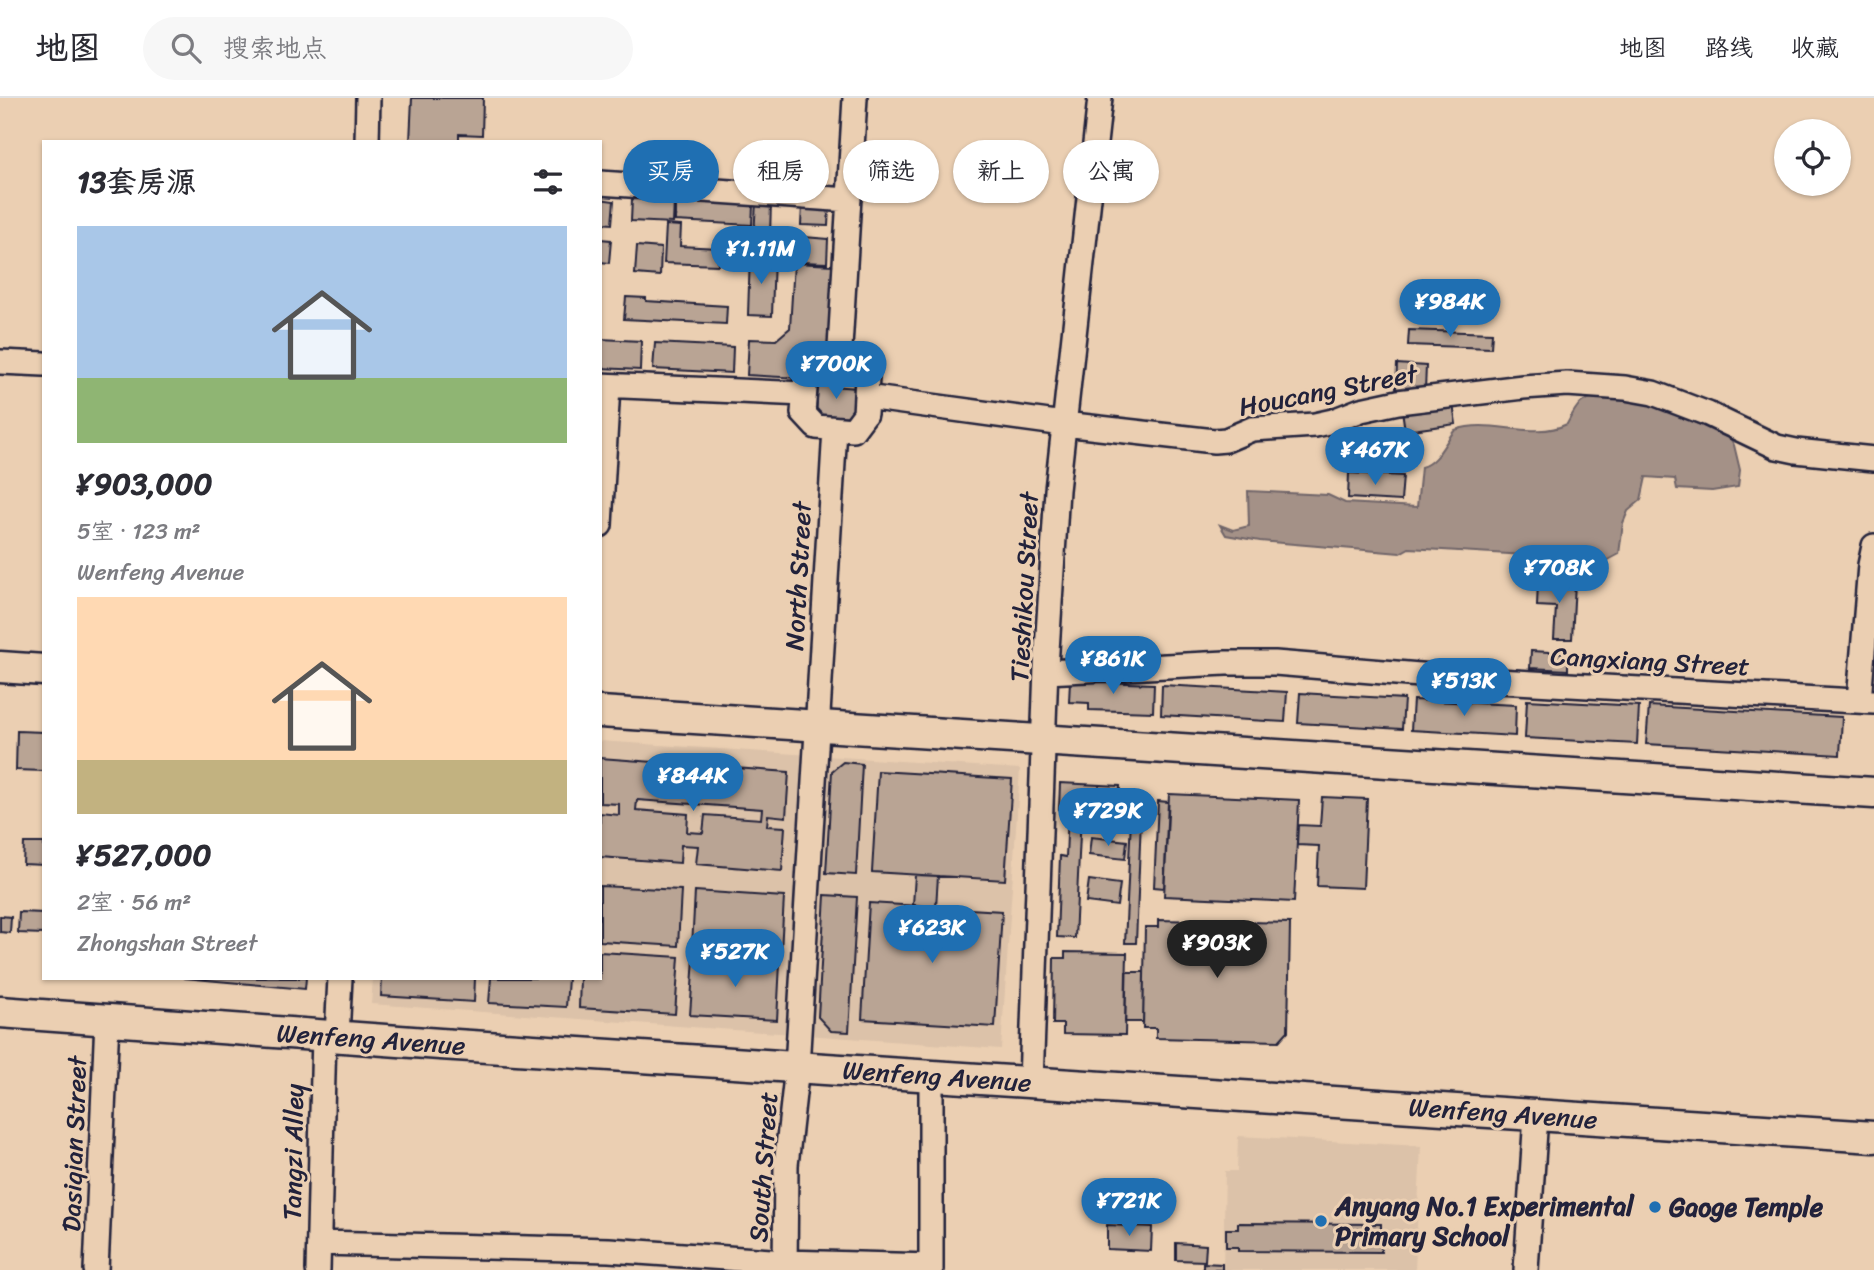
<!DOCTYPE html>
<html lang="zh">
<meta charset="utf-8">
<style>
:root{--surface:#fff;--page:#f7f7f7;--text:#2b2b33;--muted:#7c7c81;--line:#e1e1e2;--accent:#1f6fb2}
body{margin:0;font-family:Sriracha,"LXGW WenKai TC",sans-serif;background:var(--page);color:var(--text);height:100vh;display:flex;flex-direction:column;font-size:26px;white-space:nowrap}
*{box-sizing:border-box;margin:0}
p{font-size:23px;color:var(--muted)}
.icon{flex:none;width:38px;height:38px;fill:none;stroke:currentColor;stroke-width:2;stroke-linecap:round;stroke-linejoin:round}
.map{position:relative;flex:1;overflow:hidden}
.sheet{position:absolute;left:42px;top:42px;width:560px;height:840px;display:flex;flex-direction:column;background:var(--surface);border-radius:0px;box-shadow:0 2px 5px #0004}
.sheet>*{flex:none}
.banner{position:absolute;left:623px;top:42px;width:665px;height:63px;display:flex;gap:14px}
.tools{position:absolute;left:1774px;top:21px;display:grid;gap:14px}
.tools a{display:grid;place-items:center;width:77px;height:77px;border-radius:50%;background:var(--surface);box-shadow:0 2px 5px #0004;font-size:35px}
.price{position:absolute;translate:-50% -60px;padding:0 16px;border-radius:24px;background:var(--accent);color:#fff;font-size:23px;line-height:46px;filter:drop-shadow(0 2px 4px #0008)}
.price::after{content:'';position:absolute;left:50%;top:42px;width:21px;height:16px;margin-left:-10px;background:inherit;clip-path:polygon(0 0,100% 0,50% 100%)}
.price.current{background:#222;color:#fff}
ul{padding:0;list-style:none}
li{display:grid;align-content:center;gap:14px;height:371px;padding:0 35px}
li span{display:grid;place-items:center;height:217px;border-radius:0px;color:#555}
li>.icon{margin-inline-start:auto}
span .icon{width:126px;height:126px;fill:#fffc;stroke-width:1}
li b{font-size:30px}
h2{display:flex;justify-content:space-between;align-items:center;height:84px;padding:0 35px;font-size:30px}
.tag{padding:0 24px;border-radius:32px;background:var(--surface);box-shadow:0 2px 5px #0004;font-size:24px;line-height:63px}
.tag.current{background:var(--accent);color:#fff}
header{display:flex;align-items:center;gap:42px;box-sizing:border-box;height:98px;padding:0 35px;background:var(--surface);border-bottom:2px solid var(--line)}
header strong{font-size:33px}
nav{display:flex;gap:38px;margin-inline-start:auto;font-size:24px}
.search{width:490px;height:63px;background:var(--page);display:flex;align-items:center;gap:18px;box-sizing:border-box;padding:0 24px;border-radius:38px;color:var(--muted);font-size:26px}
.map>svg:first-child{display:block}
.built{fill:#dcc2a9}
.water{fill:#a49187;stroke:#706569;stroke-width:2}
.building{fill:#b9a494;stroke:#22223b;stroke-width:2;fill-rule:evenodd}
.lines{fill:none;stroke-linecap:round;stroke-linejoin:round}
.minor-casing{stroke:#22223b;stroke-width:28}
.major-casing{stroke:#22223b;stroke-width:35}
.minor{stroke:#ebcfb2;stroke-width:23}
.major{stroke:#ebcfb2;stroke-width:30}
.poi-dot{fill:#1f6fb2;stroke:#ebcfb2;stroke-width:2.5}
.labels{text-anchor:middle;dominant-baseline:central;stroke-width:6;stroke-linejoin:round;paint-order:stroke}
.street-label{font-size:26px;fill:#22223b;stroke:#ebcfb2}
.poi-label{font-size:26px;font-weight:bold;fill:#22223b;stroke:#ebcfb2;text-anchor:start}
</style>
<header>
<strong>地图</strong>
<div class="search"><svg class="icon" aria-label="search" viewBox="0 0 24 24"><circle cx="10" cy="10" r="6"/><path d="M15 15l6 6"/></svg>搜索地点</div>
<nav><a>地图</a><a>路线</a><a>收藏</a></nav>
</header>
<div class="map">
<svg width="1874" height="1172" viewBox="0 0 1874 1172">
<rect width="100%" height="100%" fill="#ebcfb2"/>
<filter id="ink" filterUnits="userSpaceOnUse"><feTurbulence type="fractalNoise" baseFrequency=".0143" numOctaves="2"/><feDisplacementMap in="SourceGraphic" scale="14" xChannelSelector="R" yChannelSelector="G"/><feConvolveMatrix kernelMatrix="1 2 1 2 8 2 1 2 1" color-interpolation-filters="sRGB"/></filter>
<g filter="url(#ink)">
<!-- built -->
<path class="built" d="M600 643 1020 671 1001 951 371 906 373 880H600Z
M1238 1038 1421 1048 1415 1172H1223L1225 1073H1237Z"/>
<!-- water -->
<path class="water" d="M1603 297 1665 308 1696 325 1729 338 1734 347 1740 372 1738 389 1712 393 1677 391 1675 381 1646 379 1641 402 1628 413 1623 425 1619 456 1608 462 1409 450 1400 455 1260 443 1226 437 1220 427 1233 432 1249 428 1248 393 1328 397 1345 405 1417 409 1421 369C1438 364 1444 345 1455 332 1491 319 1532 343 1567 326 1578 305 1579 302 1603 297Z"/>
<!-- building -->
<path class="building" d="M412 0H483L482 37 459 36V44H410Z
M600 101 614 103 612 126 600 125Z
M632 101 674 103 673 125 631 123Z
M676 103 753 107 752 127 675 123Z
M756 104H771L770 138H754Z
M802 107 829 109 828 128 801 127Z
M666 127 681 128 680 148 718 150V167L664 165Z
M804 139 828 141 827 165 802 164Z
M600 141 611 142 609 165 600 164Z
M637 148 661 150 660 178 635 176Z
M750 157 774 158 772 218 748 217Z
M794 165 834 167 829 257 814 256 799 269V280L747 277 749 241 776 242 790 230Z
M626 199 646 200V203L727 208 726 226 624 221Z
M1409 232 1492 235 1491 250 1408 247Z
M600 241 641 243 640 272 600 270Z
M655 245 733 249 732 275 653 271Z
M1397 266 1426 268 1425 292 1396 291Z
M818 287 857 290 855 319 816 317Z
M1453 306 1456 326 1405 333 1402 312Z
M1349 375 1403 378 1401 403 1348 400Z
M1538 483 1575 485 1572 541H1554L1556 509 1537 508Z
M1531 553 1568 555V572L1530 570Z
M1070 583 1154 586 1153 614 1089 612V605L1069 604Z
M1162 587 1287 594 1285 624 1161 617Z
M1300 595 1404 601 1402 631 1298 625Z
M1413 602 1516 607 1515 638 1411 632Z
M1527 602 1639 608 1637 646 1525 640Z
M1649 608 1842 619 1840 657 1646 646Z
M17 633 44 634V673L16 672Z
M600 660 789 674 786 719 768 717 767 728 785 729 782 773 696 766 698 748 681 747 680 765 600 759V715L619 717V706L600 705ZM637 702 762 711 761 721 705 717 703 735 687 734 688 716 636 712Z
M843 664 862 666 856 777 826 775 832 673Z
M878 673 1012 681 1005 782 872 774Z
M1060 685 1120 688 1119 714 1059 712Z
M1169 696 1299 702 1294 804 1164 798Z
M1322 699 1367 701 1363 790 1317 788 1319 748 1297 747 1298 727 1320 728Z
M1158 703 1168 704 1164 790 1154 789Z
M1125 705 1142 706 1141 721 1121 720V712L1125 713Z
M1068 715 1081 716 1075 840 1057 839 1060 758 1066 759Z
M1131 721H1141L1136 845H1125Z
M1091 739 1127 743 1125 761 1089 757Z
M24 745H44V767L23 766Z
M915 777 938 778 936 809 913 807Z
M1089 782 1120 786 1117 808 1086 804Z
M600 788 681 792 678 848 600 843Z
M695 793 784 799 781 854 692 849Z
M825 797 857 799 849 934 831 933 818 919Z
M869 805 1002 813 995 929 862 921Z
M19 814 44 815V836L18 835Z
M0 818 11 819 10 835 0 834Z
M1158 822 1290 825 1288 933 1279 943 1156 940V930H1143L1145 829H1158Z
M600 854 679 859 675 916 579 910 580 880H600Z
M1065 854 1127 855 1125 937 1063 936V926H1053L1054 860H1065Z
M694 860 780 865 777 922 690 917Z
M1126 874H1144L1143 924H1125Z
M184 880H306L305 891Z
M382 880H475L474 904 381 898Z
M491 880H568L566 909 489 905Z
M1138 1092 1158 1093V1110H1137Z
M1238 1125 1381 1126V1154L1238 1153V1149H1226V1131H1238Z
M1107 1127 1152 1129 1151 1153 1107 1151Z
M1176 1145 1206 1147 1205 1163 1176 1162Z
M1203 1165 1222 1166V1172H1203Z"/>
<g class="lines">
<defs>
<path id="minor" d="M367 44 368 0
M600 85 849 102
M0 264 44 266
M820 265 857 267 867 279 865 316 853 332 816 329 803 315 806 278Z
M839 266 855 0
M600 287 804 296
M866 299 1064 326 1214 343 1226 342 1252 331 1315 327 1333 323 1361 312 1398 304 1523 289 1567 286 1625 290 1653 295 1708 316 1777 349 1796 353 1874 361
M600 427 608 288
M1046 574 1226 565H1275L1480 582 1874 604
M1859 603 1870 467 1874 448
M337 938 340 880
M1031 984 1046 569 1057 392 1100 0
M319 1145 609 1152 785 1164 931 1168
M96 1172 107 922
M318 1172 324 937
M785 1172 786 1067 797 969 835 331
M931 1172V978
M1526 1172 1536 1017"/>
<path id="major" d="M0 569 44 572
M600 614 1874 695
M0 914 440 946 1874 1039"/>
</defs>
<!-- minor casing -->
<use href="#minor" class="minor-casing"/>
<!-- major casing -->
<use href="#major" class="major-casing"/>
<!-- minor -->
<use href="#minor" class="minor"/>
<!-- major -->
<use href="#major" class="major"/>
</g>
</g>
<!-- markers -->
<g class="poi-dot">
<circle cx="1655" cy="1109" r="7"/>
<circle cx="1321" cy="1123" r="7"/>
</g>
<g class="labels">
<!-- street labels -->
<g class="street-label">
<text transform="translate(1328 292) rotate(-11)">Houcang Street</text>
<text transform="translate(798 478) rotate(-87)">North Street</text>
<text transform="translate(1024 489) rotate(-87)">Tieshikou Street</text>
<text transform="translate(1650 563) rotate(3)">Cangxiang Street</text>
<text transform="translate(371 941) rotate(4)">Wenfeng Avenue</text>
<text transform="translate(937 978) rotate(4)">Wenfeng Avenue</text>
<text transform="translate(1503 1015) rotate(4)">Wenfeng Avenue</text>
<text transform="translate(74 1046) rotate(-88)">Dasiqian Street</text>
<text transform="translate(293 1054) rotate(-89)">Tangzi Alley</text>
<text transform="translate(763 1069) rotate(-86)">South Street</text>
</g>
<!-- poi labels -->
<g class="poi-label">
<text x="1335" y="1108">Anyang No.1 Experimental<tspan x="1335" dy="30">Primary School</tspan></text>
<text x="1669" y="1109">Gaoge Temple</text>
</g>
</g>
</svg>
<div class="tools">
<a><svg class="icon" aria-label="locate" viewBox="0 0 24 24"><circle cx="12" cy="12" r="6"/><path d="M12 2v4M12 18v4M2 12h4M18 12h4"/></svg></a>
</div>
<b class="price" style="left:761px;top:188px">¥1.11M</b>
<b class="price" style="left:1450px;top:241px">¥984K</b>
<b class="price" style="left:836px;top:303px">¥700K</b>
<b class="price" style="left:1375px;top:389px">¥467K</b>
<b class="price" style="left:1559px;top:507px">¥708K</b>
<b class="price" style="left:1113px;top:598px">¥861K</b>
<b class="price" style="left:1464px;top:620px">¥513K</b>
<b class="price" style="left:693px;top:715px">¥844K</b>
<b class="price" style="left:1108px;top:750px">¥729K</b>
<b class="price" style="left:932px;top:867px">¥623K</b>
<b class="price current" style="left:1217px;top:882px">¥903K</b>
<b class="price" style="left:735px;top:891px">¥527K</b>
<b class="price" style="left:1129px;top:1140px">¥721K</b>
<div class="banner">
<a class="tag current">买房</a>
<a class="tag">租房</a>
<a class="tag">筛选</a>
<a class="tag">新上</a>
<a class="tag">公寓</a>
</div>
<section class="sheet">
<h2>13套房源<svg class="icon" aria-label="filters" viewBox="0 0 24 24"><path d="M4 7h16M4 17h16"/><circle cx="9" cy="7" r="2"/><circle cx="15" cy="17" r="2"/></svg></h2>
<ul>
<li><span style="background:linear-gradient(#a9c7e8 70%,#8fb573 0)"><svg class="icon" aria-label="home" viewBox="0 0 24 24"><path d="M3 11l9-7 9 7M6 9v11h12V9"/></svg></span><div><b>¥903,000</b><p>5室 · 123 m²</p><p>Wenfeng Avenue</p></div></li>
<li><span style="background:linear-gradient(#ffd9b3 75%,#c2b280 0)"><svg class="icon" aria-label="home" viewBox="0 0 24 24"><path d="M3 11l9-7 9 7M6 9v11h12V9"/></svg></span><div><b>¥527,000</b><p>2室 · 56 m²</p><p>Zhongshan Street</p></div></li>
</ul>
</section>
</div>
